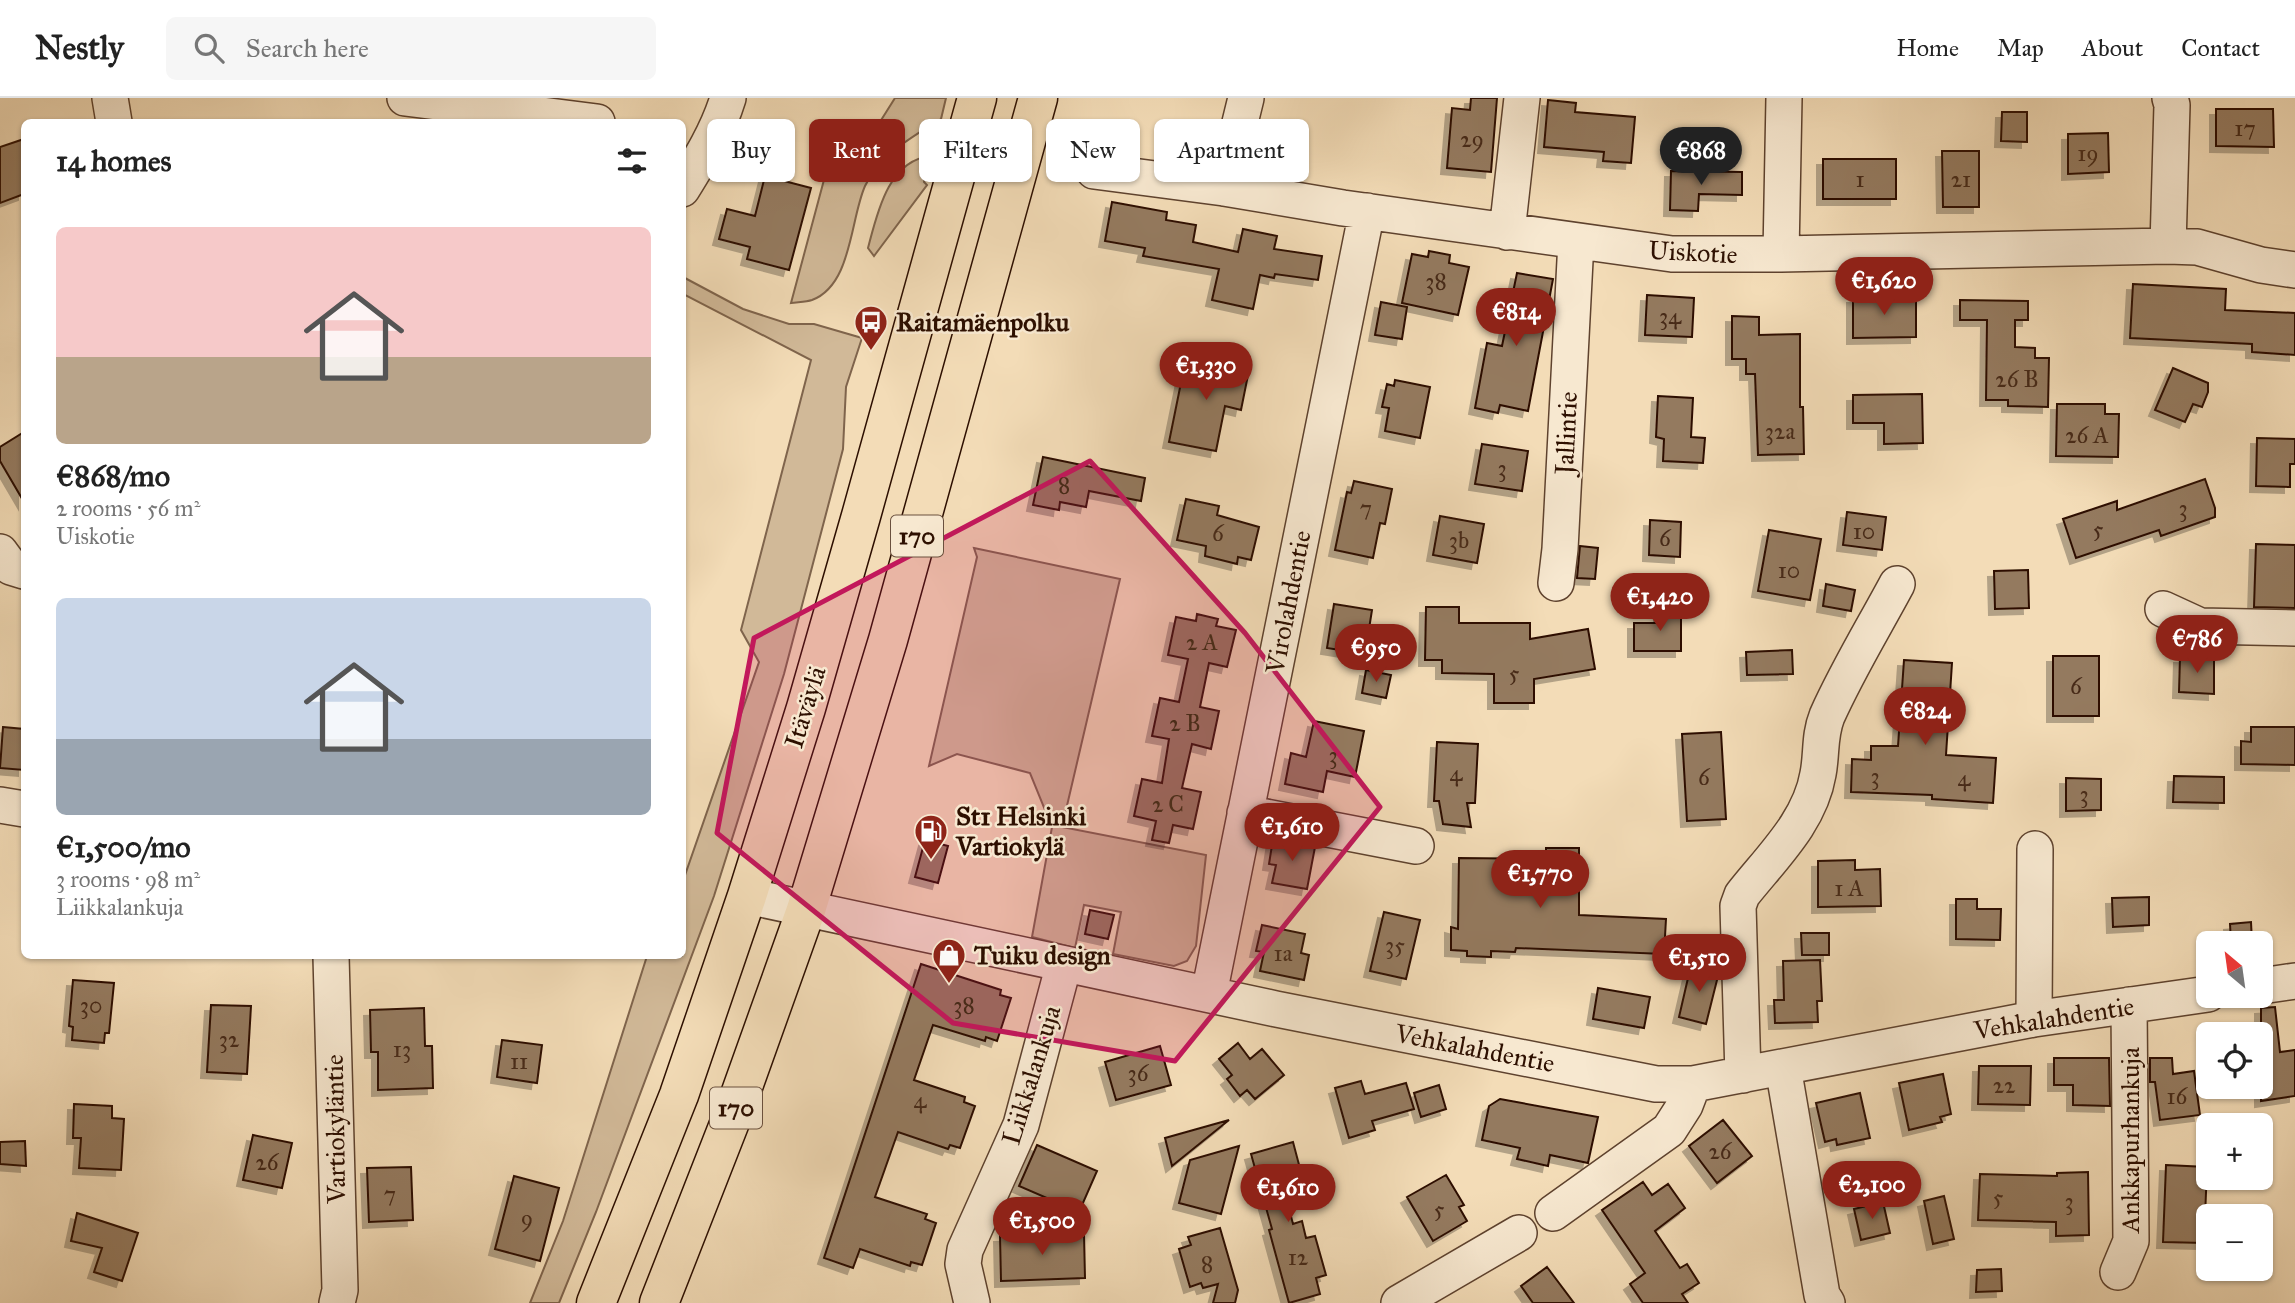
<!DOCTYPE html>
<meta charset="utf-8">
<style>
:root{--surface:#fff;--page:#f6f6f6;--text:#222;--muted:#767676;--line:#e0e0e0;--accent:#8f2418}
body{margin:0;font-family:"IM FELL Great Primer",serif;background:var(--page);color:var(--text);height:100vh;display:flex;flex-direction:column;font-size:26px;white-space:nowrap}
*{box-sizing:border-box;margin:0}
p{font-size:23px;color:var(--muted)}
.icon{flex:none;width:38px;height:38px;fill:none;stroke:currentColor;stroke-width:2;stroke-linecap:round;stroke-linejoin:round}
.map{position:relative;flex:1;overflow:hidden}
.panel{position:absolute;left:21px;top:21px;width:665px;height:840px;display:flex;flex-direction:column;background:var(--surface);border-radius:10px;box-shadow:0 2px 5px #0004}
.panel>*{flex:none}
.top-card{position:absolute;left:707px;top:21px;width:665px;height:63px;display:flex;gap:14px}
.needle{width:46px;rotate:331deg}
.fabs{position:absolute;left:2196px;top:833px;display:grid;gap:14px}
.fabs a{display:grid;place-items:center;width:77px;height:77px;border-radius:10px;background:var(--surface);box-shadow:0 2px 5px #0004;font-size:35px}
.price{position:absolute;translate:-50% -60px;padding:0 16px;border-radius:24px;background:var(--accent);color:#fff;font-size:23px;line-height:46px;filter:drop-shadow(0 2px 4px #0008)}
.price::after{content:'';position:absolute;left:50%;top:42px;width:21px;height:16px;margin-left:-10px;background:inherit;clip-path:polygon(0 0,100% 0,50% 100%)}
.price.selected{background:#222;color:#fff}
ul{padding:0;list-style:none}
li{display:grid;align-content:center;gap:14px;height:371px;padding:0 35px}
li span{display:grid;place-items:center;height:217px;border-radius:10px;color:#555}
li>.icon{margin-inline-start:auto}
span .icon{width:126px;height:126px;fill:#fffc;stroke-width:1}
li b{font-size:30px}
h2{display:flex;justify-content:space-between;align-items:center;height:84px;padding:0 35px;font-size:30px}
.pill{padding:0 24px;border-radius:10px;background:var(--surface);box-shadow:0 2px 5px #0004;font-size:24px;line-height:63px}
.pill.selected{background:var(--accent);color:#fff}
header{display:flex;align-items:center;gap:42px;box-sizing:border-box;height:98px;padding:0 35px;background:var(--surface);border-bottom:2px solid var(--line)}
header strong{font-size:33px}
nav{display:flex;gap:38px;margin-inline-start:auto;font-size:24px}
.search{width:490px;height:63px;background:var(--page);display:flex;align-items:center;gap:18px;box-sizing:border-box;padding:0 24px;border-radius:10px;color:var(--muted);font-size:26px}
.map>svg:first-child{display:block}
.green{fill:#d1b998;stroke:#7f644c;stroke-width:2}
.building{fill:#947a5f;stroke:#2d0f00;stroke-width:2;filter:url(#shadow)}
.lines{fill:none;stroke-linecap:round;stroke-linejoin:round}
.minor-casing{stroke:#5e422e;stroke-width:38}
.major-casing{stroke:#2d0f00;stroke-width:41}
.minor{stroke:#f7e8d0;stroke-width:35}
.major{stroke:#f3dcb7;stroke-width:38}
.marked{fill:#c2185b;fill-opacity:0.2;stroke:#c2185b;stroke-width:5;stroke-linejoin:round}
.labels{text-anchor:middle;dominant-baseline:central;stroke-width:5;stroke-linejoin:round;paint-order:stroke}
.number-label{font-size:23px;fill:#472a18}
.shield{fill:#f7e8d0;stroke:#6a503e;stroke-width:2}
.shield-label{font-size:24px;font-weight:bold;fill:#2d0f00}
.street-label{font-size:26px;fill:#2d0f00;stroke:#f7e8d0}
.poi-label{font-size:26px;font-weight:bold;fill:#2d0f00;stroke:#f7e8d0;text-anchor:start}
</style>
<header>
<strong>Nestly</strong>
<div class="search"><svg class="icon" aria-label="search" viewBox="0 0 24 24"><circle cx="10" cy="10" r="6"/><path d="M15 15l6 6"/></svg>Search here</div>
<nav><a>Home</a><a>Map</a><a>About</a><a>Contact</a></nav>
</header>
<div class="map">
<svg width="2295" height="1205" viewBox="0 0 2295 1205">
<defs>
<filter id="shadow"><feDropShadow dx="-6" dy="6" stdDeviation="0" flood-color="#0004"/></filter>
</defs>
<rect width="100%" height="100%" fill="#f3dcb7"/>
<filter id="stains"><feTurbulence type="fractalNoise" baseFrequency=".00286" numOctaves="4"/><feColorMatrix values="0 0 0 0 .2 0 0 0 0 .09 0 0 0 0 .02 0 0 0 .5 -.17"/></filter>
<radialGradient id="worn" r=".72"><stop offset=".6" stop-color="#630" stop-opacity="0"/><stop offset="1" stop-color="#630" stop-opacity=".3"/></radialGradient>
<!-- green -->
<path class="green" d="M895 0H946L941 21C914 38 879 57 865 88 850 122 852 187 812 202 806 204 797 204 791 205L832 52 878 27Z
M931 58 924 84 927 87 874 158 868 150C877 116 888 62 931 58Z
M683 179 743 211 789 226H814L862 240 846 289 843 351 784 576 714 798 596 1114 559 1205H530L563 1123 647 858H682L683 783 759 564 741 532 811 262 683 196Z
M974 450 1120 481 1062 729 1206 757 1196 848 1187 863 1174 868 1113 856 1121 814 1084 807 1075 850 1032 839 1052 729 1030 675 957 656 929 668 977 459Z"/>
<!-- building -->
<path class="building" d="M1471 0H1497L1491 74 1447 70 1452 10 1470 12Z
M1548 2 1576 5 1575 14 1635 19 1631 65 1603 63 1604 54 1544 49Z
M2216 11H2273L2274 49 2216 48Z
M2002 14H2027V44L2001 43Z
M2108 35 2109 74 2068 76V36Z
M24 41V96L0 105V49Z
M1942 53H1979V109H1943Z
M1823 61H1896V101H1823Z
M1671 73 1742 74V97L1699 96 1698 113 1670 112Z
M765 78 811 90 789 172 747 161 750 149 719 141 727 111 755 118Z
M1112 104 1167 114 1166 122 1196 127 1193 144 1238 154 1243 131 1277 138 1274 151 1322 158 1318 182 1275 176 1274 180 1260 177 1253 211 1212 202 1219 171 1143 158 1145 150 1105 143Z
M1429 153 1450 157 1449 165 1469 169 1458 217 1402 205 1412 156 1428 159Z
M1517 175 1553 181 1528 313 1500 307 1498 315 1475 310 1487 245 1502 248Z
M2133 186 2226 191 2225 212 2295 215V257L2252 254V246L2130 240Z
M1647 197 1694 200 1692 239 1645 237Z
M1916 198V239L1853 240V199Z
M1960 202 2028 203V222H2015V249L2035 250V260H2049L2048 309 2008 308V302H1986L1987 222H1960Z
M1381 204 1407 209 1402 241 1375 237Z
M1732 218 1759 219V237L1800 236V309H1803L1804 356 1758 357 1755 276H1746V261H1732Z
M1186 260 1249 272 1241 312 1225 308 1216 353 1169 344Z
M2173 270 2208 285V294L2202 309 2193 306 2185 324 2155 312Z
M1395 282 1430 289 1420 340 1385 333 1389 310 1382 309 1387 286 1394 288Z
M1922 296 1923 345 1884 346V325H1853V297Z
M1658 298 1693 300 1691 339 1705 340 1703 365 1663 363 1664 341 1656 339Z
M2057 306H2105V316H2119L2118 359 2056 358Z
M24 334V404L0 363V349Z
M2257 340 2295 341V366H2290V389L2256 388Z
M1482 346 1528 353 1522 393 1475 386Z
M1043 359 1145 380 1141 403 1089 393 1086 409 1060 404 1059 412 1033 407Z
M2205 381 2215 410V419L2161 438 2159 432 2076 460 2063 421 2117 403V412Z
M1354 383 1392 391 1385 426 1380 425 1373 460 1335 452 1347 394 1351 395Z
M1186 401 1219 408 1217 417 1259 429 1251 462 1238 459 1237 466 1205 458 1206 448 1177 442Z
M1847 414 1886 419 1882 452 1843 447Z
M1440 418 1484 426 1477 465 1433 457Z
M1650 422 1681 424 1680 459 1649 457Z
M1769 432 1821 441 1810 502 1758 493Z
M2256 446 2295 447V510L2254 509Z
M1580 448 1598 450 1595 481 1577 480Z
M2028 472 2029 510 1995 511 1994 473Z
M1826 486 1855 492 1851 513 1823 508Z
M1334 506 1372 512 1365 556 1327 550Z
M1426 509H1459V525H1530V541L1588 531 1595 571 1534 581V605H1494V576L1442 575V562H1425Z
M1660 510H1681V553H1634V525H1660Z
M1197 516 1218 521 1216 528 1236 532 1227 569 1209 565 1200 609 1219 613 1211 651 1192 646 1182 690 1201 694 1193 731 1173 727 1169 745 1152 742 1156 723 1134 718 1142 681 1162 685 1169 641 1152 638 1160 600 1179 604 1188 561 1168 557 1176 519 1196 523Z
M1792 552 1793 576 1747 577 1746 554Z
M2053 558H2099V618H2053Z
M2180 559 2214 560V596L2179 594Z
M1904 562 1952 565 1946 657 1996 660 1993 705 1932 701V697L1851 694 1852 661 1871 662V648H1898Z
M1366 572 1391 577 1386 600 1362 595Z
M1314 623 1364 633 1355 679 1327 673 1323 694 1285 686 1291 655 1306 659Z
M3 629 24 631V672L0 670Z
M2251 629H2295V667L2241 666V643L2251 644Z
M1721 634 1726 721 1687 723 1682 636Z
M1437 644 1478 646 1475 705H1467L1471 729 1443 726 1439 703H1434Z
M2174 678 2224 679V705L2173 704Z
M2066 680 2101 681V712L2066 713Z
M1273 741 1315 749 1307 791 1272 785 1276 767 1269 766Z
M925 742 948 748 938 785 915 779Z
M1546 750H1579V817L1666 821 1664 856 1516 850 1515 854 1491 853V859L1467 858V853L1451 852V829L1458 831 1459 760 1546 761Z
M1855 762V772L1880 771 1881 808 1818 809V763Z
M2149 799V827L2113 829 2112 800Z
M1956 801H1977V811H2001L2000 842 1956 841Z
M1090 812 1114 817 1108 841 1085 836Z
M1384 814 1420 822 1406 881 1370 873Z
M2251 824 2252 845H2231L2230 826Z
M1262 827 1305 836 1301 855 1309 857 1304 882 1260 873 1264 854 1256 853Z
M1801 835H1829V857H1802Z
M1820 862 1822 903H1817L1818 924 1775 925 1774 902H1784L1783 863Z
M921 866 1001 892 1000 897 1011 900 997 943 986 939 985 943 933 927 914 982 965 999 964 1004 975 1008 960 1050 950 1047 948 1051 898 1034 875 1099 927 1116 925 1121 936 1125 922 1167 911 1164 910 1168 860 1151 853 1170 824 1160Z
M1691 867 1719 874 1706 926 1679 919Z
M73 882 114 885 109 935H105L104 945 72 942 73 929 69 928Z
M1598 890 1650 899 1644 930 1593 921Z
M211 907 251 908 247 976 207 974Z
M2275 909 2280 954 2295 952V998L2261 1003V910Z
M424 910 425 948H432L433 990 378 992V954H371L370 912Z
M502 942 542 947 537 985 497 979Z
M1238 945 1250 961 1262 951 1284 977 1255 1001 1247 992 1240 998 1227 981 1232 977 1219 961Z
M1160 948 1171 987 1116 1002 1105 964Z
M2054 960H2109L2110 1008 2073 1007V987H2054Z
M2150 960H2172L2173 976 2194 973 2200 1017 2160 1022 2155 984H2150Z
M1979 968H2031L2030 1007 1978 1006Z
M1943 976 1951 1016 1940 1019 1942 1024 1909 1032 1899 985Z
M1361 983 1365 996 1406 985 1414 1011 1372 1023 1375 1032 1349 1040 1335 990Z
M1439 987 1446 1011 1421 1019 1414 995Z
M1860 995 1870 1040 1837 1047 1836 1041 1825 1044 1816 1005Z
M1500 1001 1598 1019 1588 1065 1550 1057 1548 1068 1517 1061 1520 1050 1482 1042 1489 1008Z
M74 1006 112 1008V1020L124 1021 121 1072 79 1070 81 1040H73Z
M1229 1022 1172 1068 1165 1040Z
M1723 1022 1752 1058 1717 1085 1689 1048Z
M253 1037 292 1045 282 1090 243 1082Z
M25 1043 26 1068 0 1066V1044Z
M1293 1044 1302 1078 1282 1084 1293 1126 1302 1123 1306 1140 1315 1138 1326 1177 1316 1180 1320 1196 1289 1205 1269 1132 1272 1131 1251 1056Z
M1037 1047 1097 1073 1079 1114 1019 1088Z
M1239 1048 1221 1116 1179 1105 1190 1062Z
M2166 1067 2207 1069 2204 1145 2163 1144Z
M411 1069 413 1122 369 1124 367 1070Z
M2088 1074 2089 1137 2056 1138V1124L1978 1122 1980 1076 2057 1078V1075Z
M1446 1077 1464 1107 1459 1109 1467 1123 1433 1143 1407 1099Z
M514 1078 559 1090 540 1163 495 1151Z
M1643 1084 1652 1097 1668 1086 1685 1110 1655 1133 1680 1170 1687 1166 1699 1185 1682 1196 1688 1205H1643L1630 1186 1645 1175 1602 1112Z
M1944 1098 1954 1141 1933 1146 1924 1103Z
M1883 1104 1890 1135 1861 1142 1854 1111Z
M77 1115 138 1135 122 1183 94 1174 102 1150 71 1143Z
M1220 1130 1238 1192 1235 1205H1213L1218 1186 1203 1190 1201 1185 1190 1189 1179 1151 1191 1147 1188 1139Z
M1084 1136 1085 1180 1001 1183 1000 1138Z
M1547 1169 1574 1205H1533L1521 1188Z
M2001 1171 2002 1193 1976 1194 1977 1172Z"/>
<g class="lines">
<defs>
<path id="minor" d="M110 0 114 24
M405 0 597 24
M1094 73 1224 90 1343 110 1672 156H1781L2168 148 2197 149 2261 167 2295 172
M1224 90 1246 0
M682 91C700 62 718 33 728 0
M1507 134 1522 0
M2168 148 2172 7 2170 0
M1781 156 1784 0
M0 454 11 469 24 473
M1556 485 1560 451 1576 143
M2163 511 2200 528 2295 530
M0 707 24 711
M1245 715 1416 748
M747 798 1276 911 1656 986H1693L2034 921 2208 896
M331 858 340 1192 337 1205
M2261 888 2295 883
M1209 896 1367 113
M2034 921 2035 751
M1783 969 1822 1197 1827 1205
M1743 977 1738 808 1742 797C1771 760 1810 724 1818 676 1822 656 1819 638 1827 618 1847 573 1874 529 1897 486
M1553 1115 1669 1032 1685 1007 1693 986
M2118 1174 2131 1143 2129 907
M972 1205 963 1166 965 1152 1021 1027 1064 866
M1399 1205 1519 1135"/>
<path id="major" d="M596 1205 679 997 747 798 806 610 861 418 977 0
M659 1205 735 1011 806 812 888 542 1038 0"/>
</defs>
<!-- minor casing -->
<use href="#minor" class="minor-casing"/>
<!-- major casing -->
<use href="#major" class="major-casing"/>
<!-- minor -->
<use href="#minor" class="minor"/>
<!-- major -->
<use href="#major" class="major"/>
</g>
<!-- marked area -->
<path class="marked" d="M1090 363 1245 535 1380 709 1175 963 953 925 717 735 754 540Z"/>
<!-- icons -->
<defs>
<symbol id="bus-pin" viewBox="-11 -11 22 30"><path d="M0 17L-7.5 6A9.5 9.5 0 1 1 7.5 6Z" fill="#8f2418" stroke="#f7e8d0"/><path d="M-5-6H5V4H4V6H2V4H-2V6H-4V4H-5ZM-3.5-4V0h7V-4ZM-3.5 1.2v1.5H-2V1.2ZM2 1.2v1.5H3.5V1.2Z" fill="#fff"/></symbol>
<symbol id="fuel-pin" viewBox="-11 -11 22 30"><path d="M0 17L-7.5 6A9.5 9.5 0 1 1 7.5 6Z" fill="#8f2418" stroke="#f7e8d0"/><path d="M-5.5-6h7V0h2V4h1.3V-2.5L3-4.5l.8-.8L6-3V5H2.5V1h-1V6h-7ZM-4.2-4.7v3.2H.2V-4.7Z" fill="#fff"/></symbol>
<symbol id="shop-pin" viewBox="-11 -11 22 30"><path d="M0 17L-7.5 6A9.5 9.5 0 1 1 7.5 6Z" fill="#8f2418" stroke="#f7e8d0"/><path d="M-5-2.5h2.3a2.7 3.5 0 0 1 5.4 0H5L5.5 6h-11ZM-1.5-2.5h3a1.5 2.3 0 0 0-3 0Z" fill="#fff"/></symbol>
</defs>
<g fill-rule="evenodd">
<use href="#bus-pin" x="852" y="205" width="38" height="52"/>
<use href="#fuel-pin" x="912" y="714" width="38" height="52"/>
<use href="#shop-pin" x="930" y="838" width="38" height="52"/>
</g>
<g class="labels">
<!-- number labels -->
<g class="number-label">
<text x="2245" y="30">17</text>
<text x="1472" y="41">29</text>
<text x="2088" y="55">19</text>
<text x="1860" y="81">1</text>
<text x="1961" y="81">21</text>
<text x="1436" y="183">38</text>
<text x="1670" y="218">34</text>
<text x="2017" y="281">26 B</text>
<text x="1780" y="333">32a</text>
<text x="2087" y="337">26 A</text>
<text x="1502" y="370">3</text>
<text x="1064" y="387">8</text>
<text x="1366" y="410">7</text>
<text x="2183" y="410">3</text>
<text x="2098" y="431">5</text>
<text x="1864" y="433">10</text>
<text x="1218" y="435">6</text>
<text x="1665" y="440">6</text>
<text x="1459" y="442">3b</text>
<text x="1789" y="472">10</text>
<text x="1202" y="544">2 A</text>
<text x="1514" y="575">5</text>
<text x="2076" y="588">6</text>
<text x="1185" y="625">2 B</text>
<text x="1333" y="657">3</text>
<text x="1456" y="675">4</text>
<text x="1875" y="678">3</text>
<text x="1704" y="679">6</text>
<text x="1964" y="680">4</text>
<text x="2084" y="696">3</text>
<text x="1168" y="706">2 C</text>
<text x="1849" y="790">1 A</text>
<text x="1395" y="847">35</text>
<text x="1283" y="855">1a</text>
<text x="91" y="907">30</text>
<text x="964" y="907">38</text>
<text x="229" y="941">32</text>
<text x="402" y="951">13</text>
<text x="519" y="963">11</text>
<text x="1138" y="975">36</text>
<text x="2004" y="987">22</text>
<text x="2177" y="998">16</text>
<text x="920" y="1002">4</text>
<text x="1720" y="1053">26</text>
<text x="267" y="1064">26</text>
<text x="390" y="1096">7</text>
<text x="1998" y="1099">5</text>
<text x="2069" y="1103">3</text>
<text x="1439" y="1111">5</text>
<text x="527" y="1120">9</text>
<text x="1298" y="1159">12</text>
<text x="1207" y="1166">8</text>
</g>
<!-- shield labels -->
<g class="shield">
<rect x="891" y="417.5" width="52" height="41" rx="5"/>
<rect x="710" y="989.5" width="52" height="41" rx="5"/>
</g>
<g class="shield-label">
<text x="917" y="438">170</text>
<text x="736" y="1010">170</text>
</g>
<!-- street labels -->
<g class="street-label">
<text transform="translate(1693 154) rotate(3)">Uiskotie</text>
<text transform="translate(1566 335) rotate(-87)">Jallintie</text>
<text transform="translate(1288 504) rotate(-79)">Virolahdentie</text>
<text transform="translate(805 609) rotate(-73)">Itäväylä</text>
<text transform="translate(2054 920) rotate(-9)">Vehkalahdentie</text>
<text transform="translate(1475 950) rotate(11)">Vehkalahdentie</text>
<text transform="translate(1031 977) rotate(-73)">Liikkalankuja</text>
<text transform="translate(335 1031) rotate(-91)">Vartiokyläntie</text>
<text transform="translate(2130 1042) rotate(-90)">Ankkapurhankuja</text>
</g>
<!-- poi labels -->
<g class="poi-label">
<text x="896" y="224">Raitamäenpolku</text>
<text x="956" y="718">St1 Helsinki<tspan x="956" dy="30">Vartiokylä</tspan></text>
<text x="974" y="857">Tuiku design</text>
</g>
</g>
<rect width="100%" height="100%" filter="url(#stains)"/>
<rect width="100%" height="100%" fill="url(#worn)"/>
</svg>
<div class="fabs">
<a><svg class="needle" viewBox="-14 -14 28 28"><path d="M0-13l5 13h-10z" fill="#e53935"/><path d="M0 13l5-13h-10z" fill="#767676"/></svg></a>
<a><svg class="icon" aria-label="locate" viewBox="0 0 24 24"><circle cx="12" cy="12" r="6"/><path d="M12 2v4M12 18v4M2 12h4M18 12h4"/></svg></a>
<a>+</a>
<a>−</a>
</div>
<b class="price selected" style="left:1701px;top:89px">€868</b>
<b class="price" style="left:1884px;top:219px">€1,620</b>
<b class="price" style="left:1516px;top:250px">€814</b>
<b class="price" style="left:1206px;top:304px">€1,330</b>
<b class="price" style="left:1660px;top:535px">€1,420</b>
<b class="price" style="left:2197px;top:577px">€786</b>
<b class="price" style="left:1376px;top:586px">€950</b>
<b class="price" style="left:1925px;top:649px">€824</b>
<b class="price" style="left:1292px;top:765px">€1,610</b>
<b class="price" style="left:1540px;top:812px">€1,770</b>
<b class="price" style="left:1699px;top:896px">€1,510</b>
<b class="price" style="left:1872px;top:1123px">€2,100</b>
<b class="price" style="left:1288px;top:1126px">€1,610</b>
<b class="price" style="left:1042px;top:1159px">€1,500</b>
<div class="top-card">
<a class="pill">Buy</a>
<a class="pill selected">Rent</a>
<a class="pill">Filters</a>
<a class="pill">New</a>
<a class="pill">Apartment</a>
</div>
<section class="panel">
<h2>14 homes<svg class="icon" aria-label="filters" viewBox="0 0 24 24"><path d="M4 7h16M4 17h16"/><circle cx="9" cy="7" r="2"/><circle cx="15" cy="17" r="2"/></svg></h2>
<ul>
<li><span style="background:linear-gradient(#f6c9c9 60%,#b9a48a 0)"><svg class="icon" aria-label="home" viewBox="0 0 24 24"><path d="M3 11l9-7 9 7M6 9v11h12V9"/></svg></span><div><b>€868/mo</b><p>2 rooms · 56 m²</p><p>Uiskotie</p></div></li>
<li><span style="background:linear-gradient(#c9d6e8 65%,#9aa5b1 0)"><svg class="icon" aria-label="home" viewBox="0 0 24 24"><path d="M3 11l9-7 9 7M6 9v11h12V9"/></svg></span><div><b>€1,500/mo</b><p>3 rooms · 98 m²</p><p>Liikkalankuja</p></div></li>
</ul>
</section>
</div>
